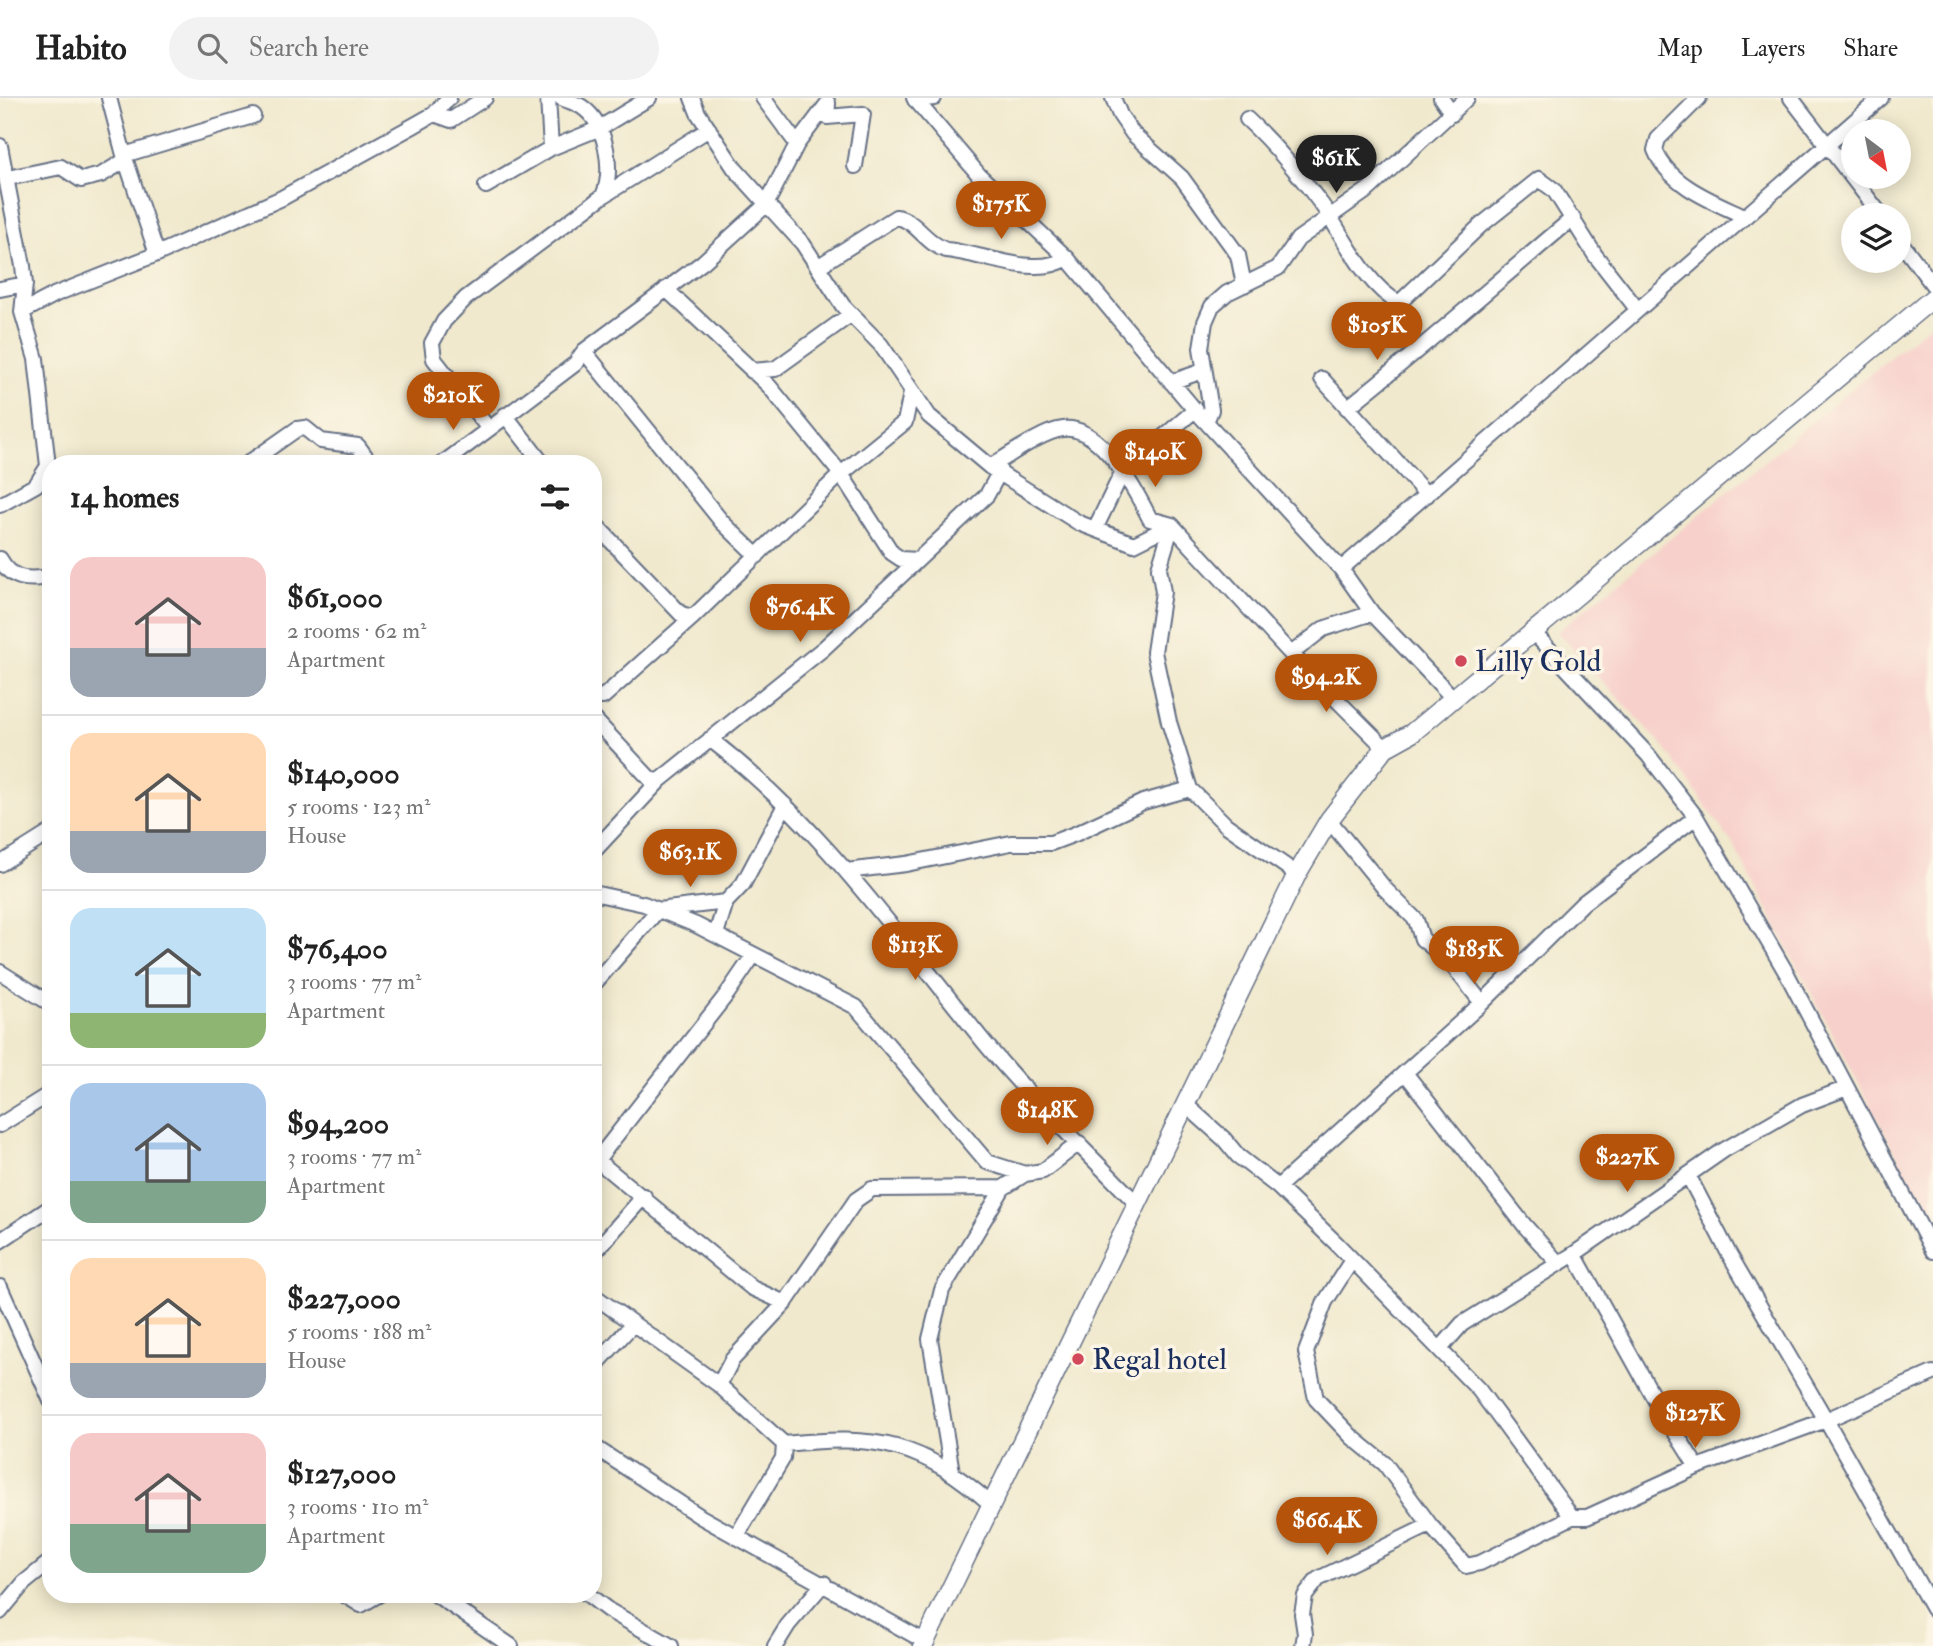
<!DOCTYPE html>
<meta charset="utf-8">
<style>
:root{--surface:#fff;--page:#f2f2f2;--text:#222;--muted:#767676;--line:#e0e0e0;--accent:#b45309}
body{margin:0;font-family:"IM FELL Double Pica",serif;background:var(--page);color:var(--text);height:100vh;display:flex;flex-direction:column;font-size:26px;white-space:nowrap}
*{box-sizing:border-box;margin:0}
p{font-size:23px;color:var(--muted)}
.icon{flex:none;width:38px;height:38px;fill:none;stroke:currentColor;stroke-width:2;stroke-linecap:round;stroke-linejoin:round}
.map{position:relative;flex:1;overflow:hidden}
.panel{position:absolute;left:42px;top:357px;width:560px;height:1148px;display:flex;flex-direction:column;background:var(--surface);border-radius:28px;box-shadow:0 4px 18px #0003}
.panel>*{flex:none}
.needle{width:46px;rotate:148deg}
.buttons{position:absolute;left:1841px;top:21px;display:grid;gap:14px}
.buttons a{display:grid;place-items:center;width:70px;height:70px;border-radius:50%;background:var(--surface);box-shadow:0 4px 18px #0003;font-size:35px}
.price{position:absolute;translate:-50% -60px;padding:0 16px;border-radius:24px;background:var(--accent);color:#fff;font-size:23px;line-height:46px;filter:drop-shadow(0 2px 4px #0008)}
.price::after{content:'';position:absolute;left:50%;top:42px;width:21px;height:16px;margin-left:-10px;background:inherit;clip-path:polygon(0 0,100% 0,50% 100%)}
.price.selected{background:#222;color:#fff}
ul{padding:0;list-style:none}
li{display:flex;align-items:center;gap:21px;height:175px;padding:0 28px}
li+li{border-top:2px solid var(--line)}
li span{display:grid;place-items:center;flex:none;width:196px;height:140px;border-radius:21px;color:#555}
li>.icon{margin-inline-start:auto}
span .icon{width:84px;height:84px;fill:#fffc;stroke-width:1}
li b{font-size:30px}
h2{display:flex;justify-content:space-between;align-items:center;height:84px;padding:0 28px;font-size:30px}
header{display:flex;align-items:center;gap:42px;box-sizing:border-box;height:98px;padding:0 35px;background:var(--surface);border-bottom:2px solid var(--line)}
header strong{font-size:33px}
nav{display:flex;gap:38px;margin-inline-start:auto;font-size:24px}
.search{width:490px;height:63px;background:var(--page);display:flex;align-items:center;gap:18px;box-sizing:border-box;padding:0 24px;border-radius:38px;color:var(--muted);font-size:26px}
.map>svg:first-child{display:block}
.built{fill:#f7d0cb}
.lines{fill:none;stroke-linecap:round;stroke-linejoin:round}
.minor-casing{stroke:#667085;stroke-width:18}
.major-casing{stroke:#667085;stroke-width:21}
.minor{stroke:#fff;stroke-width:14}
.major{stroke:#fff;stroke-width:18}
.poi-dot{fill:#d1495b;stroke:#fcf5e5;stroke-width:2.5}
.labels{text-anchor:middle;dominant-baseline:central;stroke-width:7;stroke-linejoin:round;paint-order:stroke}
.poi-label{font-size:30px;fill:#1b2f5e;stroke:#fcf5e5;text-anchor:start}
</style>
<header>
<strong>Habito</strong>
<div class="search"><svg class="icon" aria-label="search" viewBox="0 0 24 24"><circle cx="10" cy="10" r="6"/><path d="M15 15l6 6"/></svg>Search here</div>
<nav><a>Map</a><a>Layers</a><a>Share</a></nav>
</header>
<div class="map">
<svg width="1933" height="1548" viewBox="0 0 1933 1548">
<rect width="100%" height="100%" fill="#fcf5e5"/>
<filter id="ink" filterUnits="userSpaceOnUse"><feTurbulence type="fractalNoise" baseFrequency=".0143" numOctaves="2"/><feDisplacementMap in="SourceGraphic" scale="14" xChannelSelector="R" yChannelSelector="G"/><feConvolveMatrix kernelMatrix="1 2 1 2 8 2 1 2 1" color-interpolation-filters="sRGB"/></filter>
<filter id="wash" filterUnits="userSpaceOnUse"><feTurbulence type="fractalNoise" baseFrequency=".00686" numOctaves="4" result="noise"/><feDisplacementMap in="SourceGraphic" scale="28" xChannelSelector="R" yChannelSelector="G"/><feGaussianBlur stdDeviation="1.57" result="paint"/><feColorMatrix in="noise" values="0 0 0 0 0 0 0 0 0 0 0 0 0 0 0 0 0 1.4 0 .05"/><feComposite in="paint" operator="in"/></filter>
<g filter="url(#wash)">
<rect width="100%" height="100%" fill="#f0e9cd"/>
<!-- built -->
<path class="built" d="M1933 224V1127L1734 748 1664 649 1557 534Z"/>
</g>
<g filter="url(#ink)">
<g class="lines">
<defs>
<path id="minor" d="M109 0 124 57 157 156
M548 0 551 50
M561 0C568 3 576 5 582 9 607 26 614 73 603 98L466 200 444 223 432 245 434 261 489 331 575 266 584 253 703 164 766 107 797 46 763 0
M692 0 698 15 735 71 803 146 843 208 881 247 929 318 990 369 1079 425 1134 446 1172 427
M914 0 979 77 1067 160 1195 312 1341 471 1372 515 1453 600
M1113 0 1120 17 1133 36 1182 80 1238 157 1244 187
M1441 0 1452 16
M1699 0 1658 41 1655 52C1669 87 1712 103 1744 118
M1791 0 1881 117
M915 2 934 0
M828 6 827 19 863 16 855 68
M434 16 451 22 485 0
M1247 21C1275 47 1299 76 1322 107 1344 138 1364 186 1399 205L1480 128 1539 81 1554 92 1595 157 1637 211
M797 46 828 5
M0 48 23 168 25 186 22 214 36 261 48 368 36 387 0 407
M124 57 253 18
M8 80 61 69 81 82 101 77 126 62
M486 88 551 50 598 31 649 0
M603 98 709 31
M1899 142 1933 187
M819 168 896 119C915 121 926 146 946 152 982 155 1036 181 1067 160
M0 191 25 186
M22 214 56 196 157 156 282 100 413 28 434 16 449 0
M584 253 722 424 757 458
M752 273 775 271 850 217
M1322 281 1427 397
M1171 284 1203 273
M911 295 905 324 841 376 892 455 901 461 917 462
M1347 310C1424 249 1498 183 1573 120
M505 317 543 366
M1206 324 1211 312 1201 250 1205 224 1212 208 1227 195 1278 170 1298 141 1369 91 1467 0
M247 366 297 331 305 330 321 343 358 348 371 366
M442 366 489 331
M990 369C1008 358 1043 333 1063 331 1100 326 1136 393 1150 421L1172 427 1291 556 1385 650
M593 424 681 516 693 519 841 376 769 288 666 191
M1172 427 1159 470 1163 494 1154 554 1169 624 1190 691 1226 727 1297 776
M1095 431 1123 373 1195 312
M0 461C12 483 28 482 51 479
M1341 471 1881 0
M1532 533 1648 657 1696 719 1787 876 1933 1153
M1291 556 1323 531 1372 515
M593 598 603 599 693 519
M593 620 652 683 660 682 824 550 987 397 1000 373
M710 641C819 725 898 838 984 944 1031 1001 1086 1053 1137 1106
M1329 722 1385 791 1416 822 1422 841 1448 862 1482 905
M593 754 660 682
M0 766 51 734
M846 773 906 766 1011 745H1051L1075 736 1143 704 1190 691
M593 795 644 806 696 827 856 909 987 1064 1025 1076
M716 836 726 804 743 786 785 707
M0 874 51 906
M593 887 658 812 726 804
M1406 976 1525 1128 1559 1166
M1186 1007 1224 1041 1238 1058 1278 1089 1336 1145 1479 1292 1572 1419
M0 1027 51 995
M593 1059 752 1190 785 1205
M597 1062 727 896 753 858
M1278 1089 1482 905 1583 805 1696 719
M0 1143 51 1109
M593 1156 644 1098
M1574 1156 1657 1305 1697 1369
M1352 1162 1325 1204 1306 1254 1316 1301 1352 1339 1385 1366 1430 1427 1466 1468 1480 1465 1572 1419H1587L1697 1369 1826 1322 1728 1154 1688 1077
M0 1189 51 1303
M593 1197 719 1287 784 1346 783 1360 736 1439
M1440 1251 1462 1226 1574 1156 1724 1052 1802 1007 1847 990
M593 1270 633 1226
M1933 1275 1826 1322 1933 1511
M719 1287 732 1262 785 1205 856 1102 872 1091 1003 1090 1025 1076 1043 1073 1079 1045
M784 1346C877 1336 921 1344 992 1407
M593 1348 701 1419 926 1544
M952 1374 930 1241 942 1192 1003 1090
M343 1496 361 1507 380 1496
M435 1496 511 1548
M587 1496 608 1512 671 1548
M0 1514 24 1485 51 1463
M775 1548 788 1527 824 1485
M1303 1548 1305 1536 1302 1516 1305 1498 1318 1481 1430 1427"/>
<path id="major" d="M923 1548 1297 776 1329 722 1385 650 1412 635 1933 200"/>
</defs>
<!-- minor casing -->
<use href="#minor" class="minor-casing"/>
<!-- major casing -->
<use href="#major" class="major-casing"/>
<!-- minor -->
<use href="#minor" class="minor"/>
<!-- major -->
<use href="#major" class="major"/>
</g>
</g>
<!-- markers -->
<g class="poi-dot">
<circle cx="1461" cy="563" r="7"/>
<circle cx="1078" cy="1261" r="7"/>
</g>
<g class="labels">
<!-- poi labels -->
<g class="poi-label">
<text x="1475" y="563">Lilly Gold</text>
<text x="1092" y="1261">Regal hotel</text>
</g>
</g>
</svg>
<div class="buttons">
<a><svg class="needle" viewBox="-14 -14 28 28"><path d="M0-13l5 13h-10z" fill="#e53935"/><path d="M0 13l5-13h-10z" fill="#767676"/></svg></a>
<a><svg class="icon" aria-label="layers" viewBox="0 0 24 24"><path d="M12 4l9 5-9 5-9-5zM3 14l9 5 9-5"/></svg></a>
</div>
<b class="price selected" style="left:1336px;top:97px">$61K</b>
<b class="price" style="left:1001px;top:143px">$175K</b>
<b class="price" style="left:1377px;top:264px">$105K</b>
<b class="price" style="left:453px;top:334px">$210K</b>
<b class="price" style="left:1155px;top:391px">$140K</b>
<b class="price" style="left:800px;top:546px">$76.4K</b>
<b class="price" style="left:1326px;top:616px">$94.2K</b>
<b class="price" style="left:690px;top:791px">$63.1K</b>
<b class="price" style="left:915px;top:884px">$113K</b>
<b class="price" style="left:1474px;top:888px">$185K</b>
<b class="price" style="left:1047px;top:1049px">$148K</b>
<b class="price" style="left:1627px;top:1096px">$227K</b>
<b class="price" style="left:1695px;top:1352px">$127K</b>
<b class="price" style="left:1327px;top:1459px">$66.4K</b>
<section class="panel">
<h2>14 homes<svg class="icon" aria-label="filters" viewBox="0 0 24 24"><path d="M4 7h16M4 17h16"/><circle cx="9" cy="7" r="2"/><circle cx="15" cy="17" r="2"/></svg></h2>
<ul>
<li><span style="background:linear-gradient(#f6c9c9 65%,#9aa5b1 0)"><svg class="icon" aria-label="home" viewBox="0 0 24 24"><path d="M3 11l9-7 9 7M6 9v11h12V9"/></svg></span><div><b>$61,000</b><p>2 rooms · 62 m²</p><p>Apartment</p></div></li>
<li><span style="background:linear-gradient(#ffd9b3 70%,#9aa5b1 0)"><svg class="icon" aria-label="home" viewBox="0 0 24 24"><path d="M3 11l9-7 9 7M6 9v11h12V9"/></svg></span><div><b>$140,000</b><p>5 rooms · 123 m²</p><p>House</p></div></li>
<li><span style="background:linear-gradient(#bfe0f5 75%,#8fb573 0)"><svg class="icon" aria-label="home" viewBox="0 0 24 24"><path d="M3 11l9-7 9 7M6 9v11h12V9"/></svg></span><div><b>$76,400</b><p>3 rooms · 77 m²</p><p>Apartment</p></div></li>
<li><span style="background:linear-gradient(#a9c7e8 70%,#7fa58c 0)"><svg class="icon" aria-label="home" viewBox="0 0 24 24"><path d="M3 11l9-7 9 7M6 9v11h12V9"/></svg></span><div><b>$94,200</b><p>3 rooms · 77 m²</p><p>Apartment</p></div></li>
<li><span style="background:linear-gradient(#ffd9b3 75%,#9aa5b1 0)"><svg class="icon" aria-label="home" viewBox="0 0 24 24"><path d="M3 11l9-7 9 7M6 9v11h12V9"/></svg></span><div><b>$227,000</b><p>5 rooms · 188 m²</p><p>House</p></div></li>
<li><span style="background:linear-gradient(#f6c9c9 65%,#7fa58c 0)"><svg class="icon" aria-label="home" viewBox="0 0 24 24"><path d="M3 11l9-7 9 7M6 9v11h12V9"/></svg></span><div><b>$127,000</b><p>3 rooms · 110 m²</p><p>Apartment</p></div></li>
</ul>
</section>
</div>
